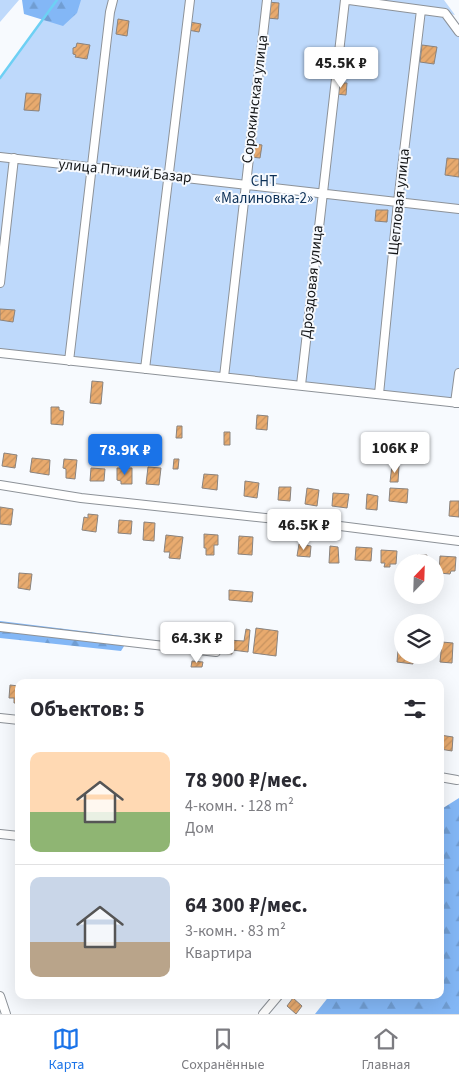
<!DOCTYPE html>
<html lang="ru">
<meta charset="utf-8">
<style>
:root{--surface:#fff;--page:#f2f2f3;--text:#2b2b33;--muted:#7c7c81;--line:#e1e1e2;--accent:#1a73e8}
body{margin:0;font-family:"Source Sans 3",sans-serif;background:var(--page);color:var(--text);height:100vh;display:flex;flex-direction:column;font-size:19px;white-space:nowrap}
*{box-sizing:border-box;margin:0}
p{font-size:16px;color:var(--muted)}
.icon{flex:none;width:28px;height:28px;fill:none;stroke:currentColor;stroke-width:2;stroke-linecap:round;stroke-linejoin:round}
.map{position:relative;flex:1;overflow:hidden}
.sheet{position:absolute;left:15px;top:679px;width:429px;height:320px;display:flex;flex-direction:column;background:var(--surface);border-radius:10px;box-shadow:0 5px 20px #0002}
.sheet>*{flex:none}
.needle{width:32px;rotate:23deg}
.controls{position:absolute;left:394px;top:554px;display:grid;gap:10px}
.controls a{display:grid;place-items:center;width:50px;height:50px;border-radius:50%;background:var(--surface);box-shadow:0 5px 20px #0002;font-size:25px}
.price{position:absolute;translate:-50% -42px;padding:0 11px;border-radius:5px;background:#fff;color:#222;font-size:16px;line-height:32px;filter:drop-shadow(0 1px 2px #0008)}
.price::after{content:'';position:absolute;left:50%;top:30px;width:15px;height:11px;margin-left:-8px;background:inherit;clip-path:polygon(0 0,100% 0,50% 100%)}
.price.current{background:var(--accent);color:#fff}
ul{padding:0;list-style:none}
li{display:flex;align-items:center;gap:15px;height:125px;padding:0 15px}
li+li{border-top:1px solid var(--line)}
li span{display:grid;place-items:center;flex:none;width:140px;height:100px;border-radius:10px;color:#555}
li>.icon{margin-inline-start:auto}
span .icon{width:60px;height:60px;fill:#fffc;stroke-width:1}
li b{font-size:21px}
h2{display:flex;justify-content:space-between;align-items:center;height:60px;padding:0 15px;font-size:21px}
.tabs{display:flex;justify-content:space-around;align-items:center;height:70px;border-top:1px solid var(--line);background:var(--surface);font-size:14px;color:var(--muted)}
.tabs a{display:grid;justify-items:center;gap:2px}
.tabs .current{color:var(--accent)}
.map>svg:first-child{display:block}
.green{fill:#bed9fb}
.forest{fill:url(#forest-firs)}
.lines{fill:none;stroke-linecap:round;stroke-linejoin:round}
.stream{stroke:#6dd0f4;stroke-width:2.5}
.building{fill:url(#building-hatch);stroke:#8a837e}
.street-casing{stroke:#8d9298;stroke-width:10}
.street{stroke:#fff;stroke-width:8}
.labels{text-anchor:middle;dominant-baseline:central;stroke-width:4;stroke-linejoin:round;paint-order:stroke}
.street-label{font-size:15px;fill:#141618;stroke:#f7fafe}
.park-label{font-size:15px;fill:#0c3057;stroke:#f7fafe}
</style>
<div class="map">
<svg width="459" height="1014" viewBox="0 0 459 1014">
<defs>
<pattern id="forest-firs" width="22" height="20" patternUnits="userSpaceOnUse" patternTransform="scale(1.25)"><rect width="22" height="20" fill="#83b7f6"/><path d="M5 1l3.5 6h-7zM16 11l3.5 6h-7z" fill="#709dd2"/></pattern>
<pattern id="building-hatch" width="6" height="6" patternUnits="userSpaceOnUse" patternTransform="scale(1.25)"><rect width="6" height="6" fill="#e8aa6e"/><path d="M-1 1l2-2M0 6l6-6M5 7l2-2" fill="none" stroke="#c6925f"/></pattern>
</defs>
<rect width="100%" height="100%" fill="#f7fafe"/>
<!-- green -->
<path class="green" d="M0 0H19L0 22Z
M57 0H444L455 15 446 13 459 32V403L0 353V78Z"/>
<!-- forest -->
<path class="forest" d="M22 0H81L77 13 63 26 24 14Z
M0 621 122 636 126 643 121 651 0 638Z
M459 798V1014H315L330 995H440V810Z"/>
<g class="lines">
<!-- stream -->
<path class="stream" d="M0 78 57 0"/>
</g>
<!-- building -->
<path class="building" d="M268 2 279 3 278 19 267 18Z
M118 19 129 21 127 36 116 34Z
M190 22 201 24 199 32 188 30Z
M77 43 90 45 87 59 75 57 76 55 73 54V48L76 47Z
M422 45 437 47 434 64 420 62Z
M336 83H347L346 95 336 94Z
M26 93 41 94 39 111 24 110Z
M256 144 262 145 260 158 251 157 252 147 255 148Z
M447 158 459 159V177L445 175Z
M376 210H388L387 222 375 221Z
M0 309 15 310 13 322 0 320Z
M92 381 103 382 101 404 90 403Z
M51 407H59V410L64 411 63 425 51 424Z
M257 415 268 416 267 430 256 429Z
M177 426H182V438H176Z
M224 432H230V445H224Z
M4 453 17 455 15 468 2 466Z
M32 458 50 460 49 475 30 472Z
M64 459 77 460 75 479 66 478V469L63 468Z
M174 459H179L178 469H173Z
M392 465 399 466 398 482H390Z
M148 467 161 468 159 485 146 484Z
M91 468 105 469 104 481H90Z
M117 468H132V484H121V481L117 480Z
M204 474 218 475 217 490 202 488Z
M245 481 259 483 257 498 244 496Z
M279 487H291L290 501 278 500Z
M307 488 319 490 317 506 305 504Z
M390 488 408 489 407 503 389 501Z
M333 493 349 494 347 508 332 506Z
M367 494 378 496 377 510 366 509Z
M450 501H459V517L449 516Z
M0 507 13 509 11 525 0 524Z
M88 514 98 515 96 532 82 530 84 517 88 518Z
M119 520 132 521 131 534 118 533Z
M144 522 155 523 154 541 143 540Z
M204 534 218 535V545H214V555H206V548H204Z
M166 535 183 537 180 559 169 558 170 552H164Z
M239 536 253 537 252 555 238 554Z
M299 544 311 546 310 557 297 556Z
M330 546 338 547 339 563H329Z
M356 547 372 548 371 561 355 560Z
M381 550 397 551 396 564H390V567H384L385 563H381Z
M417 555H427L426 562H416Z
M440 556 456 557 455 571H451L450 574 439 573Z
M19 573 32 574 30 590 18 588Z
M229 590 253 592 252 602 229 600Z
M256 628 278 631 276 656 253 653Z
M246 629 250 630 248 652 232 650V654L220 653 222 636H227V640L244 641Z
M442 642 453 643 452 663 440 662Z
M398 650 402 651V655H414L413 664 397 662Z
M192 661 203 662 202 667H191Z
M10 685 19 686V703H14V698H9Z
M440 735 453 737 452 751 440 749Z
M293 998 302 1006 296 1014 287 1006Z"/>
<g class="lines">
<defs>
<path id="street" d="M349 0 445 13 459 32
M0 157 459 209
M0 283 14 158
M0 353 459 403
M69 361 110 12 113 0
M145 369 190 0
M224 377 267 0
M301 385 345 0
M379 394 398 202 421 10
M455 403 459 373
M0 485 81 498 340 526 459 541
M0 627 216 652
M0 718 19 720
M440 777 457 780
M0 834 19 836
M0 996 6 1014
M263 1014 279 995"/>
</defs>
<!-- street casing -->
<use href="#street" class="street-casing"/>
<!-- street -->
<use href="#street" class="street"/>
</g>
<g class="labels">
<!-- street labels -->
<g class="street-label">
<text transform="translate(255 99) rotate(-83)">Сорокинская улица</text>
<text transform="translate(125 171) rotate(6)">улица Птичий Базар</text>
<text transform="translate(399 202) rotate(-84)">Щегловая улица</text>
<text transform="translate(312 282) rotate(-84)">Дроздовая улица</text>
</g>
<!-- park labels -->
<g class="park-label">
<text x="264" y="181">СНТ<tspan x="264" dy="17">«Малиновка-2»</tspan></text>
</g>
</g>
</svg>
<div class="controls">
<a><svg class="needle" viewBox="-14 -14 28 28"><path d="M0-13l5 13h-10z" fill="#e53935"/><path d="M0 13l5-13h-10z" fill="#7c7c81"/></svg></a>
<a><svg class="icon" aria-label="layers" viewBox="0 0 24 24"><path d="M12 4l9 5-9 5-9-5zM3 14l9 5 9-5"/></svg></a>
</div>
<b class="price" style="left:341px;top:89px">45.5K ₽</b>
<b class="price" style="left:395px;top:474px">106K ₽</b>
<b class="price current" style="left:125px;top:476px">78.9K ₽</b>
<b class="price" style="left:304px;top:551px">46.5K ₽</b>
<b class="price" style="left:197px;top:664px">64.3K ₽</b>
<section class="sheet">
<h2>Объектов: 5<svg class="icon" aria-label="filters" viewBox="0 0 24 24"><path d="M4 7h16M4 17h16"/><circle cx="9" cy="7" r="2"/><circle cx="15" cy="17" r="2"/></svg></h2>
<ul>
<li><span style="background:linear-gradient(#ffd9b3 60%,#8fb573 0)"><svg class="icon" aria-label="home" viewBox="0 0 24 24"><path d="M3 11l9-7 9 7M6 9v11h12V9"/></svg></span><div><b>78 900 ₽/мес.</b><p>4-комн. · 128 m²</p><p>Дом</p></div></li>
<li><span style="background:linear-gradient(#c9d6e8 65%,#b9a48a 0)"><svg class="icon" aria-label="home" viewBox="0 0 24 24"><path d="M3 11l9-7 9 7M6 9v11h12V9"/></svg></span><div><b>64 300 ₽/мес.</b><p>3-комн. · 83 m²</p><p>Квартира</p></div></li>
</ul>
</section>
</div>
<nav class="tabs">
<a class="current"><svg class="icon" aria-label="map" viewBox="0 0 24 24"><path d="M3 6l6-2 6 2 6-2v14l-6 2-6-2-6 2zM9 4v14M15 6v14"/></svg>Карта</a>
<a><svg class="icon" aria-label="saved" viewBox="0 0 24 24"><path d="M7 4h10v16l-5-4-5 4z"/></svg>Сохранённые</a>
<a><svg class="icon" aria-label="home" viewBox="0 0 24 24"><path d="M3 11l9-7 9 7M6 9v11h12V9"/></svg>Главная</a>
</nav>
